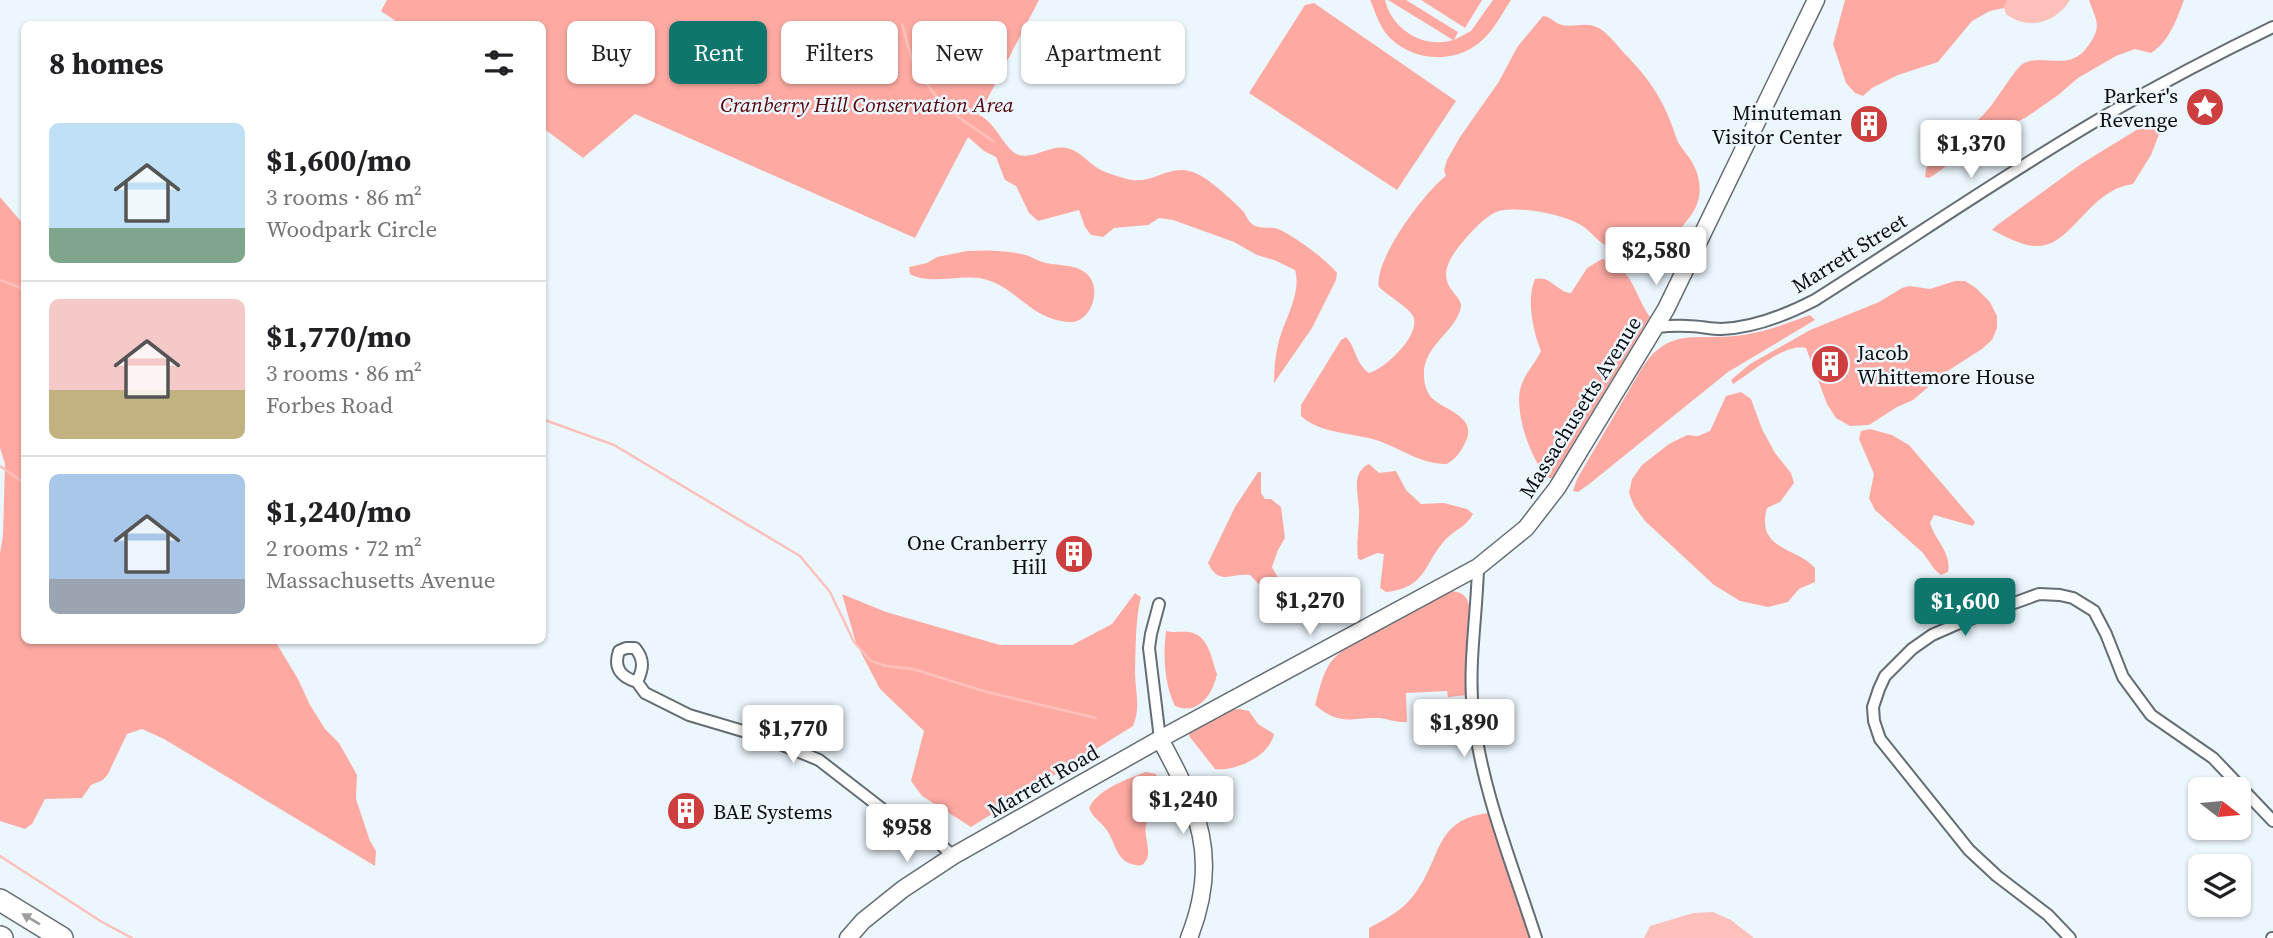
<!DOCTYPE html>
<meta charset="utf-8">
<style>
:root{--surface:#fff;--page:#f6f6f6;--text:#202124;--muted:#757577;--line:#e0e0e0;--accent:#0f766e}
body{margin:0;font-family:"Source Serif 4",serif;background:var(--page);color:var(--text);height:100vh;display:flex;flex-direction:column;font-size:26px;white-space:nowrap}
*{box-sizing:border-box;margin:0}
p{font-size:23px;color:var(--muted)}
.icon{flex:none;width:38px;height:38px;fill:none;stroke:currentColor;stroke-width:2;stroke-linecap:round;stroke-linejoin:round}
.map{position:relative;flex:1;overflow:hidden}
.side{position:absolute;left:21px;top:21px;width:525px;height:623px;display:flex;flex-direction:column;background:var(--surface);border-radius:10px;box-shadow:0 2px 5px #0004}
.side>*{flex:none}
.banner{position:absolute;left:567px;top:21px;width:665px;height:63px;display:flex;gap:14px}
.needle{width:46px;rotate:106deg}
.controls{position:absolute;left:2188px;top:777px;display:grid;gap:14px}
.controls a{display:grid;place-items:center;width:63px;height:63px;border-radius:10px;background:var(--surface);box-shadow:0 2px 5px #0004;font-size:35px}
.price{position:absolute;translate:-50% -60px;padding:0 16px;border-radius:7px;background:#fff;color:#222;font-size:23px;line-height:46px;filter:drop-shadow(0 2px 4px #0008)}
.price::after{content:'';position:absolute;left:50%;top:42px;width:21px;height:16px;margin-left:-10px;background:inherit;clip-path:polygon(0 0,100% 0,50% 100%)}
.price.selected{background:var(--accent);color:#fff}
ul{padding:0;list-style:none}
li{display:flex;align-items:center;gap:21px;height:175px;padding:0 28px}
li+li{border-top:2px solid var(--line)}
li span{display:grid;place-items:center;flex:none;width:196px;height:140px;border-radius:10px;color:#555}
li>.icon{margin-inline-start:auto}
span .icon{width:84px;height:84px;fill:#fffc;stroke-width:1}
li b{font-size:30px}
h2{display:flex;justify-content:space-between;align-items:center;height:84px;padding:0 28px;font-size:30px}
.chip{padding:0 24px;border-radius:10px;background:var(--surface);box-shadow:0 2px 5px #0004;font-size:24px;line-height:63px}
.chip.selected{background:var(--accent);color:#fff}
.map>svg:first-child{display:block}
.green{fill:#feaaa3}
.water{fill:#fdc0bb}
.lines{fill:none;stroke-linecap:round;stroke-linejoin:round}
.stream{stroke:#fdc0bb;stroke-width:2.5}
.street-casing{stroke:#646d73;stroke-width:14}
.secondary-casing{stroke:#646d73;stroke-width:19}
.highway-casing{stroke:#646d73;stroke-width:24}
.street{stroke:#fff;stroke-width:10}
.secondary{stroke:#fff;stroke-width:16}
.highway{stroke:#fff;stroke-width:21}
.oneway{fill:#9d9e9f}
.labels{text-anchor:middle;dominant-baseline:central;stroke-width:5;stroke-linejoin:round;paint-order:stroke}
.poi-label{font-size:21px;fill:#0a0d10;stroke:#ecf6fd;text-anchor:end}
.park-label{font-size:21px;font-style:italic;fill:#560007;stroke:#ecf6fd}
.street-label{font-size:21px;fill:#0a0d10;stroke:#ecf6fd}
</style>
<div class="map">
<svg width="2273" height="938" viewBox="0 0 2273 938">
<rect width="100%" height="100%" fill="#ecf6fd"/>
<!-- green -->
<path class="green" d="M387 0H1039L979 115C996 122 1005 151 1019 155 1035 159 1050 145 1066 148 1078 150 1084 158 1093 165 1102 172 1116 176 1127 179 1153 186 1167 163 1193 172 1208 177 1232 200 1243 211 1246 215 1248 221 1252 224 1260 230 1269 226 1278 229 1293 235 1327 260 1337 273L1336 280 1312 328 1274 383C1274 370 1275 357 1278 345 1283 321 1302 295 1295 270L1274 260 1257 255 1234 242 1173 220 1159 218 1148 225 1114 228 1103 237 1091 235 1085 227 1079 210 1038 221 1029 213 1016 186 1005 180 996 157 984 151 968 137 915 238 635 114 583 158 543 128 542 24H400L381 11Z
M1370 0H1385C1392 30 1424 49 1453 40L1388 0H1406L1458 32 1454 40 1471 31 1493 0H1511C1501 15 1493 32 1479 43 1453 64 1413 61 1390 38 1379 27 1376 13 1370 0Z
M1421 0H1482L1465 28Z
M1845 0H2007L2004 8 1990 11 1972 21 1938 62 1898 75 1872 88 1863 96 1855 93 1846 83 1833 44Z
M2089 0H2184C2177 19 2169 42 2151 53L2135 49 2116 56 2078 78 2057 96 2025 118 1988 135 1934 175 1929 178 1925 177C1927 145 1966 134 1984 114 1998 99 2007 80 2021 65 2042 51 2069 74 2088 46 2103 25 2096 21 2089 0Z
M1314 3 1456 101 1397 190 1249 93 1305 5Z
M1543 16C1552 17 1554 23 1562 25 1574 28 1588 20 1602 30 1610 36 1618 46 1624 53 1650 79 1665 102 1676 137 1679 147 1689 155 1693 164 1703 182 1702 202 1689 218 1681 228 1674 238 1662 243 1647 248 1625 252 1610 247 1599 244 1591 231 1581 225 1561 214 1521 206 1499 211 1484 215 1461 243 1453 255 1433 286 1463 294 1461 307 1456 332 1422 346 1424 376 1424 383 1426 390 1430 396 1442 411 1481 415 1464 445 1460 453 1455 459 1447 464 1423 465 1401 449 1379 441 1355 433 1320 434 1301 416V405L1341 340 1346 337C1356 347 1355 363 1369 373 1385 369 1422 334 1413 316 1408 307 1387 295 1379 287 1373 261 1425 191 1446 176L1444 170 1447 160 1460 137 1498 83 1518 46Z
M2151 121 2156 125 2160 132 2151 155 2133 184C2087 190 2072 249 2034 246 2020 245 2005 236 1992 230L1996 226 2081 164Z
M0 197 24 225V640L275 641 298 679 310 705 325 729 339 743 357 775 356 799 370 841 376 851 375 866 164 739 142 729 127 734 108 774 103 780 91 785 82 798 45 799 32 824 25 829 0 821V554L3 535 5 464 0 448Z
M967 251C985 250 1004 250 1021 254 1030 255 1037 261 1046 263 1060 266 1076 264 1087 274 1103 289 1091 324 1068 322 1029 319 1015 284 979 278 956 275 930 285 910 274L909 267 927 263 937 257Z
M1602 259C1632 266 1634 294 1650 317L1552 478H1549C1531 463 1515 413 1520 390 1523 375 1535 364 1541 351 1533 332 1526 299 1535 279 1551 275 1557 292 1571 293L1587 268Z
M1955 281H1965L1976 288 1990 302 1997 316V328L1992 340 1982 349 1946 372 1913 400 1897 407 1869 425 1850 426 1836 418 1827 404 1806 348C1786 342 1751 373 1733 384L1731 380 1750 364 1810 330 1879 302 1902 288 1909 286 1930 289Z
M1810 315 1815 320 1728 372 1588 485 1578 492 1573 491 1577 479 1642 368C1670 324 1700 342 1743 335 1766 332 1788 323 1810 315Z
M1741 392 1751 399 1762 429 1775 453 1791 473 1794 483 1780 502 1767 508C1755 550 1797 547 1815 568V582L1799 589 1788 602 1768 607 1740 601 1714 585 1645 521 1634 506 1629 493 1632 479 1642 465 1669 444 1687 435 1698 436 1710 431 1726 396Z
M1870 429 1892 435 1909 445 1975 522 1973 526 1934 515 1930 523C1935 540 1952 553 1948 572L1941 575 1935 570 1923 553 1875 510 1869 498 1874 474 1859 439 1861 431Z
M1369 464 1379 473 1396 471 1406 490 1421 504 1444 503 1467 509 1473 514C1466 527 1456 529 1446 539 1423 564 1427 588 1386 592L1380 588 1384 554 1377 553 1361 560 1358 559C1356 543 1359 530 1359 515 1360 498 1349 473 1369 464Z
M1258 472H1261V493L1265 499H1271L1281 507 1285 538 1278 550 1272 567 1288 596 1275 601 1250 575C1230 573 1219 586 1208 563L1235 507Z
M1448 591C1460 591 1467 594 1469 606L1467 695 1448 697 1447 691 1406 693 1407 722C1397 723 1389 719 1379 718 1351 717 1341 727 1315 705 1319 691 1322 675 1330 663 1350 637 1417 607 1448 591Z
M1135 593 1141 597C1135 620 1136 647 1135 671 1135 690 1141 708 1133 726L971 827 922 796 911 781 924 731 880 689 856 643 842 594 886 612 1000 645H1072L1112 624Z
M1166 631C1174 633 1181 631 1189 632 1209 635 1211 658 1217 674 1213 694 1198 716 1175 706 1164 683 1163 656 1166 631Z
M1240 709 1249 711 1258 724 1274 734C1270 756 1235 772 1215 769L1189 736 1190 730 1229 710Z
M1146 772 1156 774C1164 796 1150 803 1146 825 1143 836 1153 852 1145 862 1142 866 1140 866 1136 865 1115 862 1116 842 1106 829 1100 821 1093 818 1089 808 1098 789 1127 779 1146 772Z
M1488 813 1529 938H1369V928C1387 918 1404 910 1416 892 1442 857 1434 820 1488 813Z"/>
<!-- water -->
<path class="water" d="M2007 0H2070C2056 23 2028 31 2006 14L2004 8Z
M1713 912 1731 920 1754 938H1644L1650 926 1693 913Z"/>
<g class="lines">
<!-- stream -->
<path class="stream" d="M902 24 914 67 944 107 993 141
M0 280 24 289
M542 419 614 445 800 556 830 592 854 642 871 661 886 666 913 669 987 692 1096 718
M0 466 24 483
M0 856 102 922 132 938"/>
<defs>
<path id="street" d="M1655 327C1666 326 1677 325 1688 326 1699 326 1710 329 1721 329 1754 328 1786 315 1815 300 1913 238 2008 172 2108 114 2162 83 2217 54 2273 27
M1478 567C1477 614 1468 665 1473 711 1480 786 1513 866 1536 938
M1159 604 1151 634 1149 648 1160 739
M637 682C621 677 613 668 619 651L626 648H635C645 660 643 669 637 682L645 693 689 715 763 737 819 760 890 815 924 829 953 856
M2070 938 2048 915 1997 876 1969 850 1880 739 1874 721 1873 707 1879 689 1885 676 1912 649 1932 635 1957 624 2017 602 2039 594 2060 595 2073 598 2094 611 2106 634 2123 677 2151 715 2213 758 2273 821
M2272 938H2273"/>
<path id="secondary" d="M1160 739C1198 809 1221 858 1189 938
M848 938 863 921 903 889 953 856 1160 739 1478 567 1526 528 1557 488 1666 309 1816 0"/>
<path id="highway" d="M0 900 62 938
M0 937 2 938"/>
</defs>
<!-- street casing -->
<use href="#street" class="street-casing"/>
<!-- secondary casing -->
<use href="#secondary" class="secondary-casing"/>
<!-- highway casing -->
<use href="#highway" class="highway-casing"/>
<!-- street -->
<use href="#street" class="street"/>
<!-- secondary -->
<use href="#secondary" class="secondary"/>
<!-- highway -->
<use href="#highway" class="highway"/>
</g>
<!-- one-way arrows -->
<defs><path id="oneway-solid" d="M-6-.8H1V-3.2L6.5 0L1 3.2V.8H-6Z" transform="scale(1.75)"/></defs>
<use class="oneway" href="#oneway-solid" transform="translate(31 919) rotate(-149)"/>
<!-- icons -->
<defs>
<symbol id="sight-disc" viewBox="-11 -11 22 22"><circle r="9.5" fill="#cd3e3e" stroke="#ecf6fd"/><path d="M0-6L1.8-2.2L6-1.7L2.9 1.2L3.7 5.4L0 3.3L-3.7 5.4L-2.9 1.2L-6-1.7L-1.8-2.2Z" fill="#fff"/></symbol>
<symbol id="building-disc" viewBox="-11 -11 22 22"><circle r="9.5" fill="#cd3e3e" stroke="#ecf6fd"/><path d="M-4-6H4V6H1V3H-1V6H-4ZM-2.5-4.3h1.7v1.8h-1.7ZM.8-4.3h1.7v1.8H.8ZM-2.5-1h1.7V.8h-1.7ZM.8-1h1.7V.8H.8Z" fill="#fff"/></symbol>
</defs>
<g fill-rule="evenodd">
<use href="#sight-disc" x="2183" y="85" width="44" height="44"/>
<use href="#building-disc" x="1847" y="102" width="44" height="44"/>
<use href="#building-disc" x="1808" y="342" width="44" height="44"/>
<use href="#building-disc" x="1052" y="532" width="44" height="44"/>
<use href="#building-disc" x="664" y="789" width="44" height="44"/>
</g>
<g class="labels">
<!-- poi labels -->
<g class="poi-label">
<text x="2178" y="95">Parker's<tspan x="2178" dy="24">Revenge</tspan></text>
<text x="1842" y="112">Minuteman<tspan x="1842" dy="24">Visitor Center</tspan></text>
<text x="1857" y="352" text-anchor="start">Jacob<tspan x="1857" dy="24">Whittemore House</tspan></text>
<text x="1047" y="542">One Cranberry<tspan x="1047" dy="24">Hill</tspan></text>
<text x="713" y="811" text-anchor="start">BAE Systems</text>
</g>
<!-- park labels -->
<g class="park-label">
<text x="867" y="104">Cranberry Hill Conservation Area</text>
</g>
<!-- street labels -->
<g class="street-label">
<text transform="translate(1849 253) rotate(-32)">Marrett Street</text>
<text transform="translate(1580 407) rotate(-58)">Massachusetts Avenue</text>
<text transform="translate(1043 781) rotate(-30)">Marrett Road</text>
</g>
</g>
</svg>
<div class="controls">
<a><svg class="needle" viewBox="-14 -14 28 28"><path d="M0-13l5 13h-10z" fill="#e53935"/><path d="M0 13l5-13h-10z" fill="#757577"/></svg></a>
<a><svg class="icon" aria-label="layers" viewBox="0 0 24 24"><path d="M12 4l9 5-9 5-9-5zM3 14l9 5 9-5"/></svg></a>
</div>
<b class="price" style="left:1971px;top:180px">$1,370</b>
<b class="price" style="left:1656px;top:287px">$2,580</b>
<b class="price" style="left:1310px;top:637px">$1,270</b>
<b class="price selected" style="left:1965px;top:638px">$1,600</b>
<b class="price" style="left:1464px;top:759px">$1,890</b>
<b class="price" style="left:793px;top:765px">$1,770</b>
<b class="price" style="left:1183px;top:836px">$1,240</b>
<b class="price" style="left:907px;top:864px">$958</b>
<div class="banner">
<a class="chip">Buy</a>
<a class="chip selected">Rent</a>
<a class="chip">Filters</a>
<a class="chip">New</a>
<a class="chip">Apartment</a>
</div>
<section class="side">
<h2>8 homes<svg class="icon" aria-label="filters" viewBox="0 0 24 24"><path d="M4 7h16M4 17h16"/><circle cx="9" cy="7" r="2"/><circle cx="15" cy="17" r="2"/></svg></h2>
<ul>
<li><span style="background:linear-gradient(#bfe0f5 75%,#7fa58c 0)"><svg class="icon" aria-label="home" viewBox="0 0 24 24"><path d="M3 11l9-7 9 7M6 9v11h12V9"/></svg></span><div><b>$1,600/mo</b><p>3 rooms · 86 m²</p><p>Woodpark Circle</p></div></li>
<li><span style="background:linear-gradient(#f6c9c9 65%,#c2b280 0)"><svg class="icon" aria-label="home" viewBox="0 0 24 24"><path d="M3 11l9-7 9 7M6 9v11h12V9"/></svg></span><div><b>$1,770/mo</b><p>3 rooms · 86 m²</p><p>Forbes Road</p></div></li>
<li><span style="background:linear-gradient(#a9c7e8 75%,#9aa5b1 0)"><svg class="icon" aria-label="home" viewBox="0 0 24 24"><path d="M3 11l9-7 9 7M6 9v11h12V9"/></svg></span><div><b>$1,240/mo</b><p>2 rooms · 72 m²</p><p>Massachusetts Avenue</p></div></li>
</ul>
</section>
</div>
